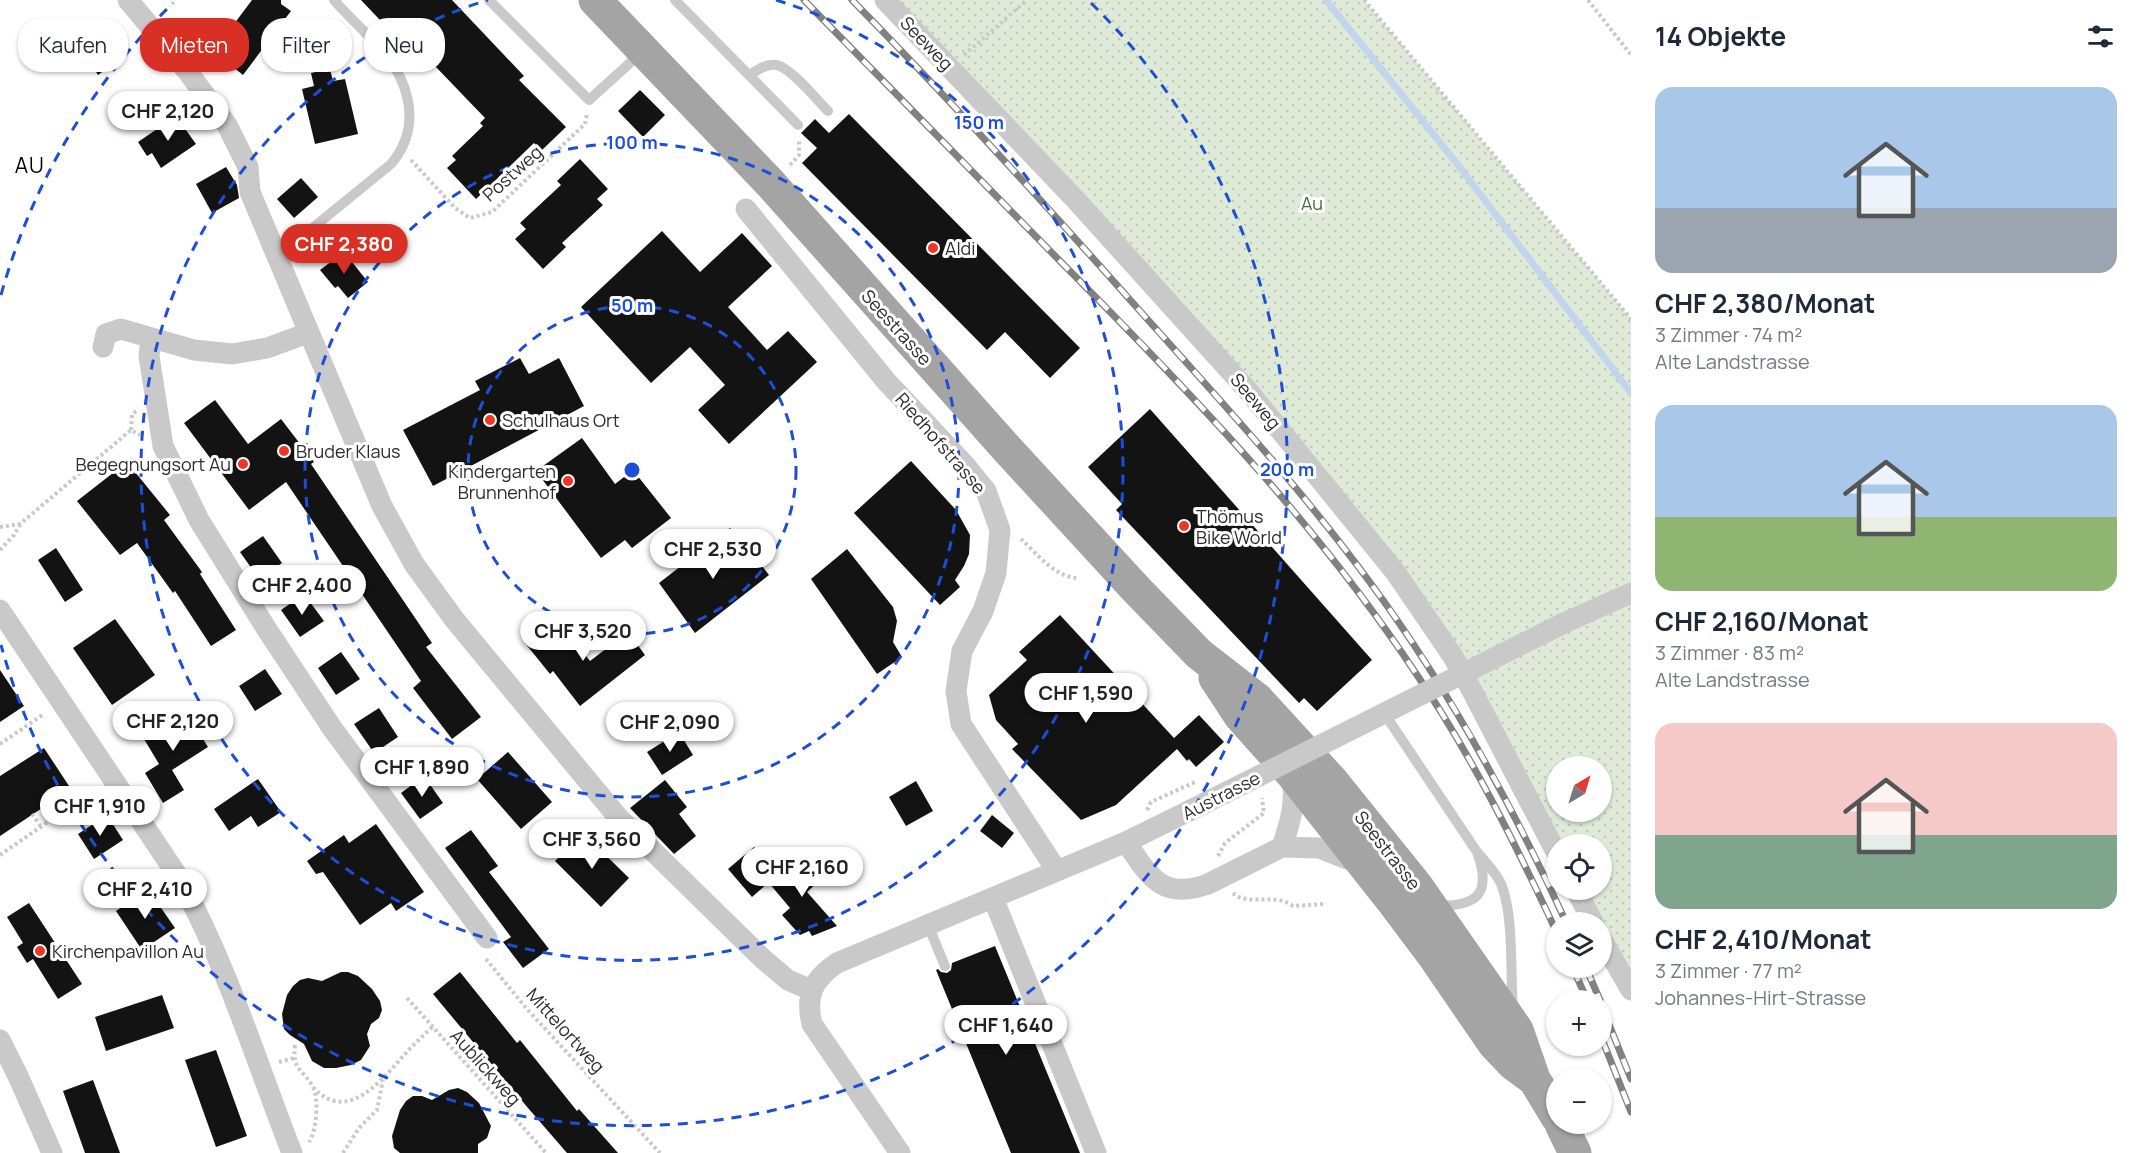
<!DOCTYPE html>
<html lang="de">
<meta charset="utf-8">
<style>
:root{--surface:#fff;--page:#f2f2f3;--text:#1f2937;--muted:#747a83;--accent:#d93025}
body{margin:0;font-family:Manrope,sans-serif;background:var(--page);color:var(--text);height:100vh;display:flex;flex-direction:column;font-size:22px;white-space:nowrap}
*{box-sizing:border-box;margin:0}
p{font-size:20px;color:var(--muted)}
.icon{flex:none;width:33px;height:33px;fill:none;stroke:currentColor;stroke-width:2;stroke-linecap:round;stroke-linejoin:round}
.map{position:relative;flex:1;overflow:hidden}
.drawer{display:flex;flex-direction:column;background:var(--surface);width:510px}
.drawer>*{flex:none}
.top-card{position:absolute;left:18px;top:18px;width:570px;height:54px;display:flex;gap:12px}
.needle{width:39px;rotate:38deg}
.buttons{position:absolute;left:1546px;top:756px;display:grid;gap:12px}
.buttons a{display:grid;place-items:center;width:66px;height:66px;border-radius:50%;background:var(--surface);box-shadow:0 2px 4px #0004;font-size:30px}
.price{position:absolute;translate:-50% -51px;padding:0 14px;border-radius:21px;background:#fff;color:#222;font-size:20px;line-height:39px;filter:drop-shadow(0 2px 3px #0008)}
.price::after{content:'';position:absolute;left:50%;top:36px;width:18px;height:14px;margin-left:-9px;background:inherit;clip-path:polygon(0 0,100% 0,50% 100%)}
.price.selected{background:var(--accent);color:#fff}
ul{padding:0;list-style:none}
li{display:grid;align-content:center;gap:12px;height:318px;padding:0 24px}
li span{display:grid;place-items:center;height:186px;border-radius:18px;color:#555}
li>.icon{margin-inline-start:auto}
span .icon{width:108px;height:108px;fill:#fffc;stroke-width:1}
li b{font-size:26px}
h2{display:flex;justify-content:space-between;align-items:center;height:72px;padding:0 24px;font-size:26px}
.pill{padding:0 21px;border-radius:24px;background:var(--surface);box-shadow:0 2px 4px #0004;font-size:21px;line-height:54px}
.pill.selected{background:var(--accent);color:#fff}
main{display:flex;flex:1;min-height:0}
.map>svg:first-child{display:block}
.grass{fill:url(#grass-dots);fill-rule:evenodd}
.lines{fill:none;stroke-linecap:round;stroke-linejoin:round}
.stream{stroke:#c3d5ec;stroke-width:7}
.building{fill:#131313}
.path{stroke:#c9c9c9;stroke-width:4;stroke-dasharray:3 3;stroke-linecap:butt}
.lane{stroke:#c9c9c9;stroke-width:10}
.street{stroke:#c9c9c9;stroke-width:21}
.primary{stroke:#a4a4a4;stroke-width:33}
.rail-casing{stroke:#818181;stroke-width:7}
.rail{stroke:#fff;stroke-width:4.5;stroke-dasharray:14;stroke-linecap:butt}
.street-bridge{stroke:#c9c9c9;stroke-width:21}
.ring{fill:none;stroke:#1d4ed8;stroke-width:3;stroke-dasharray:10 8}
.poi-dot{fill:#ed3624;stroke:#fff;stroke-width:2}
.labels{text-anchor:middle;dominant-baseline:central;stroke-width:6;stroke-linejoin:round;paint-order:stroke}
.street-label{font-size:18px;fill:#2c2c2c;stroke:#fff}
.park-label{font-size:18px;fill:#476938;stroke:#fff}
.poi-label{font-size:18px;fill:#2c2c2c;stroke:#fff;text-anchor:start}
.quarter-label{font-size:21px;letter-spacing:1.5px;fill:#000;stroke:#fff}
.centre{fill:#1d4ed8;stroke:#fff;stroke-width:3}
.ring-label{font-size:18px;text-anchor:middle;font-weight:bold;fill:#1d4ed8;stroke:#fff;stroke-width:6;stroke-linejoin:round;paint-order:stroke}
</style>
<main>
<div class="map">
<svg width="1631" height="1153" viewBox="0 0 1631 1153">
<defs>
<pattern id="grass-dots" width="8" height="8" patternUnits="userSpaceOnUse" patternTransform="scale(1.5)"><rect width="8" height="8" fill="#dfebd8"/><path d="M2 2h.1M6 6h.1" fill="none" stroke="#c0caba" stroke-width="1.8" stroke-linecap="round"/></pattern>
</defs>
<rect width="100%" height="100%" fill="#fff"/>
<!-- grass -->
<path class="grass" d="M885 0H1364L1631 319V990L1602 940V922L1576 890H1602V844H1557L1469 685 1250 393ZM1557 766H1602V812H1557Z"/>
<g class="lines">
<!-- stream -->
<path class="stream" d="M1326 0 1458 165 1631 393"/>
</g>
<!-- building -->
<path class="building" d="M252 0H281V4L291 11 243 75 233 67 227 68 226 62 213 52Z
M361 0H452L524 76 519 80 566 127 541 151 534 143 476 199 447 168 456 160 452 156 483 126 480 123 485 118 410 40 408 42 399 32 395 36Z
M100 26 123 57 98 75 91 64 81 63 83 53 76 43Z
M330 69 333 81 345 79 358 134 315 144 302 89 314 86 311 73Z
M640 90 665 115 643 137 618 111Z
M849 114 1080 348 1050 378 1005 332 987 350 802 163 817 148 801 133 815 119 829 133Z
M176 116 196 144 161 168 152 153 147 156 138 142Z
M580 159 608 189 597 199 603 205 562 243 566 247 543 269 515 239 526 229 520 223 561 185 557 181Z
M226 167 237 185 239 198 212 213 196 184Z
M301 178 318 197 294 218 277 199Z
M662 231 700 272 742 233 772 266 728 307 767 350 788 331 817 362 729 444 698 410 725 385 690 347 651 383 581 307Z
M344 252 368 282 348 298 338 286 335 288 320 270Z
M520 358 529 374 559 358 584 406 433 486 403 430 480 390 475 381Z
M215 400 248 444 281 419 314 462 311 464 432 643 426 647 481 717 452 739 413 688 421 681 286 482 249 510 184 423Z
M1150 409 1372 660 1317 711 1304 698 1299 703 1116 510 1122 504 1088 467Z
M582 438 615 484 633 470 671 518 632 548 625 540 601 558 536 471Z
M911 461 956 510 970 535 969 554 964 566 955 580 960 587 940 605 854 513Z
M127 462 170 515 164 520 202 572 200 574 236 630 211 646 175 591 173 593 137 543 120 555 77 501Z
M730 528 742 543 743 542 769 575 695 633 659 583Z
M263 536 282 563 259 579 240 552Z
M56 548 83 590 65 602 38 560Z
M847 549 893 607 897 621 893 642 902 657 877 674 811 579Z
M304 594 324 621 300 637 281 610Z
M1060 615 1174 738 1199 715 1224 742 1196 767 1189 759 1187 761 1177 749 1116 805 1081 820 1012 749 1018 744 996 720 989 695 1027 660 1019 652Z
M115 619 155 675 112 705 73 648Z
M550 623 569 647 575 642 590 661 628 632 645 655 580 706 553 671 550 674 525 643Z
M341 652 360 679 336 695 318 668Z
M265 669 282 694 255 711 239 686Z
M0 670 24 706 0 722Z
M183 707 208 747 172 770 184 790 163 803 145 773 159 764 144 739 166 726 162 720Z
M379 708 398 737 374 753 354 724Z
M679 732 693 755 662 775 647 752Z
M44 748 71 789 0 836V776Z
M508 752 552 802 521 829 477 779Z
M424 776 443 803 420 819 401 793Z
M258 779 281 812 258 827 251 816 229 831 214 809Z
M665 780 687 807 679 814 696 836 674 854 630 808Z
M916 781 933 811 906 826 889 797Z
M107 815 123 840 94 859 78 834Z
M992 815 1014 833 1002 848 980 831Z
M376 824 424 892 396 911 391 903 360 925 323 872 316 874 307 861 344 835 349 843Z
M471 830 498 866 489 872 549 949 523 968 503 942 511 937 445 848Z
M583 833 629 878 601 907 555 861Z
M754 847 778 874 752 897 728 869Z
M802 854 822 878 807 892 837 926 812 936 809 931 800 935 782 915 790 908 769 883Z
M148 889 175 928 142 950 116 911Z
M29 903 82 984 58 999 33 959 27 963 17 947 23 943 7 917Z
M995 946 1080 1153H1011L936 970 938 969 941 972 947 973 951 970 952 963Z
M341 972H348L358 976 372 989 380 1001 382 1010 379 1018 371 1024 367 1034 370 1046 361 1060 351 1065 336 1068H324L312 1061 304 1044 290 1035 284 1029 282 1014 287 995 293 986 300 980 308 978 322 981Z
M460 972 517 1043 520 1040 577 1111 579 1109 618 1153H567L528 1108 433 994Z
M162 995 174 1028 106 1051 95 1017Z
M216 1050 247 1136 216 1147 185 1060Z
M93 1080 120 1153H85L63 1091Z
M458 1088 467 1092 479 1103 491 1126 487 1138 478 1144V1153H400L394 1148 392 1136 400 1110 406 1101 413 1096H422L432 1100 449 1090Z"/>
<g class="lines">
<!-- path -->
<path class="path" d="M1364 0 1631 319
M1588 0 1631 55
M964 55 1027 0
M411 160 455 208 470 218 492 212 585 124 587 114
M790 165 799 155V140
M131 430 132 414 138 410
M0 527 20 524 131 430 140 435
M1021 539C1036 553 1056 578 1078 578
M0 550 14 535 20 525
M0 744 44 714
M1147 810 1151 802 1195 782
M32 814 41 827
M0 855 96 789
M1218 856 1225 843 1264 813 1262 798
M1233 893C1247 907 1275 892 1293 906L1325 904
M486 959 526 1008 660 1153
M407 998 546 1153
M295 1045C292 1072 303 1068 313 1087 319 1099 317 1130 309 1142
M279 1062 294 1058
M313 1087C348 1126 383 1078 406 1053 414 1044 423 1036 432 1027
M343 1153 359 1128 377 1110 383 1080"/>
<!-- lane -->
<path class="lane" d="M489 0 589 100 641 53
M675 0 798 125
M750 75C757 70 767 63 777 65 792 69 816 99 828 111
M277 257 391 164C418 132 413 95 391 61 376 41 351 20 334 0
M1384 713 1477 852C1486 863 1497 873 1502 886 1514 920 1510 971 1513 1008
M1436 906C1475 906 1492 896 1478 855
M928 925 945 966"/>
<!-- street -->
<path class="street" d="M128 0 188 72 227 125 248 167 250 192 382 506 414 564 454 619 617 816 763 959 788 980 811 990
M885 0 1075 199 1250 393 1396 573 1452 655 1469 685 1557 854
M746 209 886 381 964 464 986 491 1000 530 996 573 983 611 962 651 956 691 961 724 1057 871
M151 338 149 356 163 446 199 520 266 628 332 728 487 938
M103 347 106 334 121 329 194 350 232 354 267 348 308 333
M0 610 179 878C227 965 256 1061 292 1153
M1564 623 1631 593
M1126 842C1149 876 1162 901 1208 884
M1282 847C1291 820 1296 803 1292 774
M1240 868 1282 847 1319 848 1360 864
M1576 890 1593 922
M993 898 1096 1153
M1602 940 1631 990
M0 1040 18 1076 52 1153
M900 1153 812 1024C805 996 813 979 837 963L1126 842 1189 811"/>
<!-- primary -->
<path class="primary" d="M595 0 771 184 1008 450 1135 588 1199 654 1257 699 1333 782 1416 885 1517 1030 1534 1079 1557 1117
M1215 678 1240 716 1292 774 1394 903 1433 955 1494 1044 1513 1064 1532 1078
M1561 1124 1575 1153"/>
<defs>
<path id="rail" d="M804 0C889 87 974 173 1059 260 1187 389 1314 520 1415 672 1471 754 1515 843 1557 933
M852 0C951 101 1046 205 1140 311 1219 399 1299 486 1369 581 1448 687 1511 803 1566 922
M1573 968 1587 1000
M1586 968 1600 1000
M1602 1007 1631 1079
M1602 1039 1631 1112"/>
</defs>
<!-- rail casing -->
<use href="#rail" class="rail-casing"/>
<!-- rail -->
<use href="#rail" class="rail"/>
<!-- street-bridge -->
<path class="street-bridge" d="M1189 811 1564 623
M1208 884 1240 868"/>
</g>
<!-- distance rings -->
<g class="ring">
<circle cx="632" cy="470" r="164"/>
<circle cx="632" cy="470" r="327"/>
<path d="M776 0A491 491 0 1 1 488 0"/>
<path d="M1 295A655 655 0 0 1 173 3M1091 3A655 655 0 1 1 1 645"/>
</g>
<!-- markers -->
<g class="poi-dot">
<circle cx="933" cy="248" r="6"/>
<circle cx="490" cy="420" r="6"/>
<circle cx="284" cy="451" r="6"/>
<circle cx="243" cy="464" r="6"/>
<circle cx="568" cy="481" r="6"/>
<circle cx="1184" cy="526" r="6"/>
<circle cx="40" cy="951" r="6"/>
</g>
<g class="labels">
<!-- street labels -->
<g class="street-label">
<text transform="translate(927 43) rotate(46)">Seeweg</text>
<text transform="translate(512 173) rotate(-42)">Postweg</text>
<text transform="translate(897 327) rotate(48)">Seestrasse</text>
<text transform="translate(1256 401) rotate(50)">Seeweg</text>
<text transform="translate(941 443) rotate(49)">Riedhofstrasse</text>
<text transform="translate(1221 795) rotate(-27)">Austrasse</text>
<text transform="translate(1388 850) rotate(52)">Seestrasse</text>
<text transform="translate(566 1030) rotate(48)">Mittelortweg</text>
<text transform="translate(486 1067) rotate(48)">Aublickweg</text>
</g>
<!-- park labels -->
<g class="park-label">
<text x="1312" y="203">Au</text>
</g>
<!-- poi labels -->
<g class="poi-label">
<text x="945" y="248">Aldi</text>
<text x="502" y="420">Schulhaus Ort</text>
<text x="296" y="451">Bruder Klaus</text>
<text x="231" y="464" text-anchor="end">Begegnungsort Au</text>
<text x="556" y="471" text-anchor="end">Kindergarten<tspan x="556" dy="21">Brunnenhof</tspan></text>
<text x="1196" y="516">Thömus<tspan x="1196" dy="21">Bike World</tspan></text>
<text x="52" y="951">Kirchenpavillon Au</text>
</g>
<!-- quarter labels -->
<g class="quarter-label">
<text x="30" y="165">AU</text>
</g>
</g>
<circle cx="632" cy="470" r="9" class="centre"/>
<g class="ring-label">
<text x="979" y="129">150 m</text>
<text x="632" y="149">100 m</text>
<text x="632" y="312">50 m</text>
<text x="1287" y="476">200 m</text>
</g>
</svg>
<div class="buttons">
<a><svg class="needle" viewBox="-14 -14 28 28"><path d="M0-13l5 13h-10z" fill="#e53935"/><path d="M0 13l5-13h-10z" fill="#747a83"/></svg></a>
<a><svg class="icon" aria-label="locate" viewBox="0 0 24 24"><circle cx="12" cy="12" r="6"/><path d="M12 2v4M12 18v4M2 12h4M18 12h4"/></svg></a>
<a><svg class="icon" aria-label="layers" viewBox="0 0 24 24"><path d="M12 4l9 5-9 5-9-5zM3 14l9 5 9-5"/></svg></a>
<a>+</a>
<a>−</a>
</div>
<b class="price" style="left:168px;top:142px">CHF 2,120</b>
<b class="price selected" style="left:344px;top:275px">CHF 2,380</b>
<b class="price" style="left:713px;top:580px">CHF 2,530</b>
<b class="price" style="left:302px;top:616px">CHF 2,400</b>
<b class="price" style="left:583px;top:662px">CHF 3,520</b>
<b class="price" style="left:1086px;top:724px">CHF 1,590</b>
<b class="price" style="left:173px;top:752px">CHF 2,120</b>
<b class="price" style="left:670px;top:753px">CHF 2,090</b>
<b class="price" style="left:422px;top:798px">CHF 1,890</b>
<b class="price" style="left:100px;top:837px">CHF 1,910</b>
<b class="price" style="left:592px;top:870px">CHF 3,560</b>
<b class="price" style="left:802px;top:898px">CHF 2,160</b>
<b class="price" style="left:145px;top:920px">CHF 2,410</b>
<b class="price" style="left:1006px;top:1056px">CHF 1,640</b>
<div class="top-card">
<a class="pill">Kaufen</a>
<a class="pill selected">Mieten</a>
<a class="pill">Filter</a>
<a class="pill">Neu</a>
</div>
</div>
<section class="drawer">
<h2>14 Objekte<svg class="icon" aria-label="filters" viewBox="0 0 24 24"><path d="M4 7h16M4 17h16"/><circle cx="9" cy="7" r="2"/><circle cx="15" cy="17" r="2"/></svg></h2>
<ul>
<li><span style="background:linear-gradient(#a9c7e8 65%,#9aa5b1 0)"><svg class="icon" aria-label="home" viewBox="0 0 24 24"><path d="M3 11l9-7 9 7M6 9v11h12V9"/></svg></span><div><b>CHF 2,380/Monat</b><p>3 Zimmer · 74 m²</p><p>Alte Landstrasse</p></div></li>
<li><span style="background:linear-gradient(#a9c7e8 60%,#8fb573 0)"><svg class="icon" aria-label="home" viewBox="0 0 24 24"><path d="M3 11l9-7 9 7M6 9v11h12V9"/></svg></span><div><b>CHF 2,160/Monat</b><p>3 Zimmer · 83 m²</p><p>Alte Landstrasse</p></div></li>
<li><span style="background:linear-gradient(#f6c9c9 60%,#7fa58c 0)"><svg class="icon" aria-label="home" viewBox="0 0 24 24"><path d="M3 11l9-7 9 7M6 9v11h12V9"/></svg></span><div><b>CHF 2,410/Monat</b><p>3 Zimmer · 77 m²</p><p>Johannes-Hirt-Strasse</p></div></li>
</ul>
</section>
</main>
